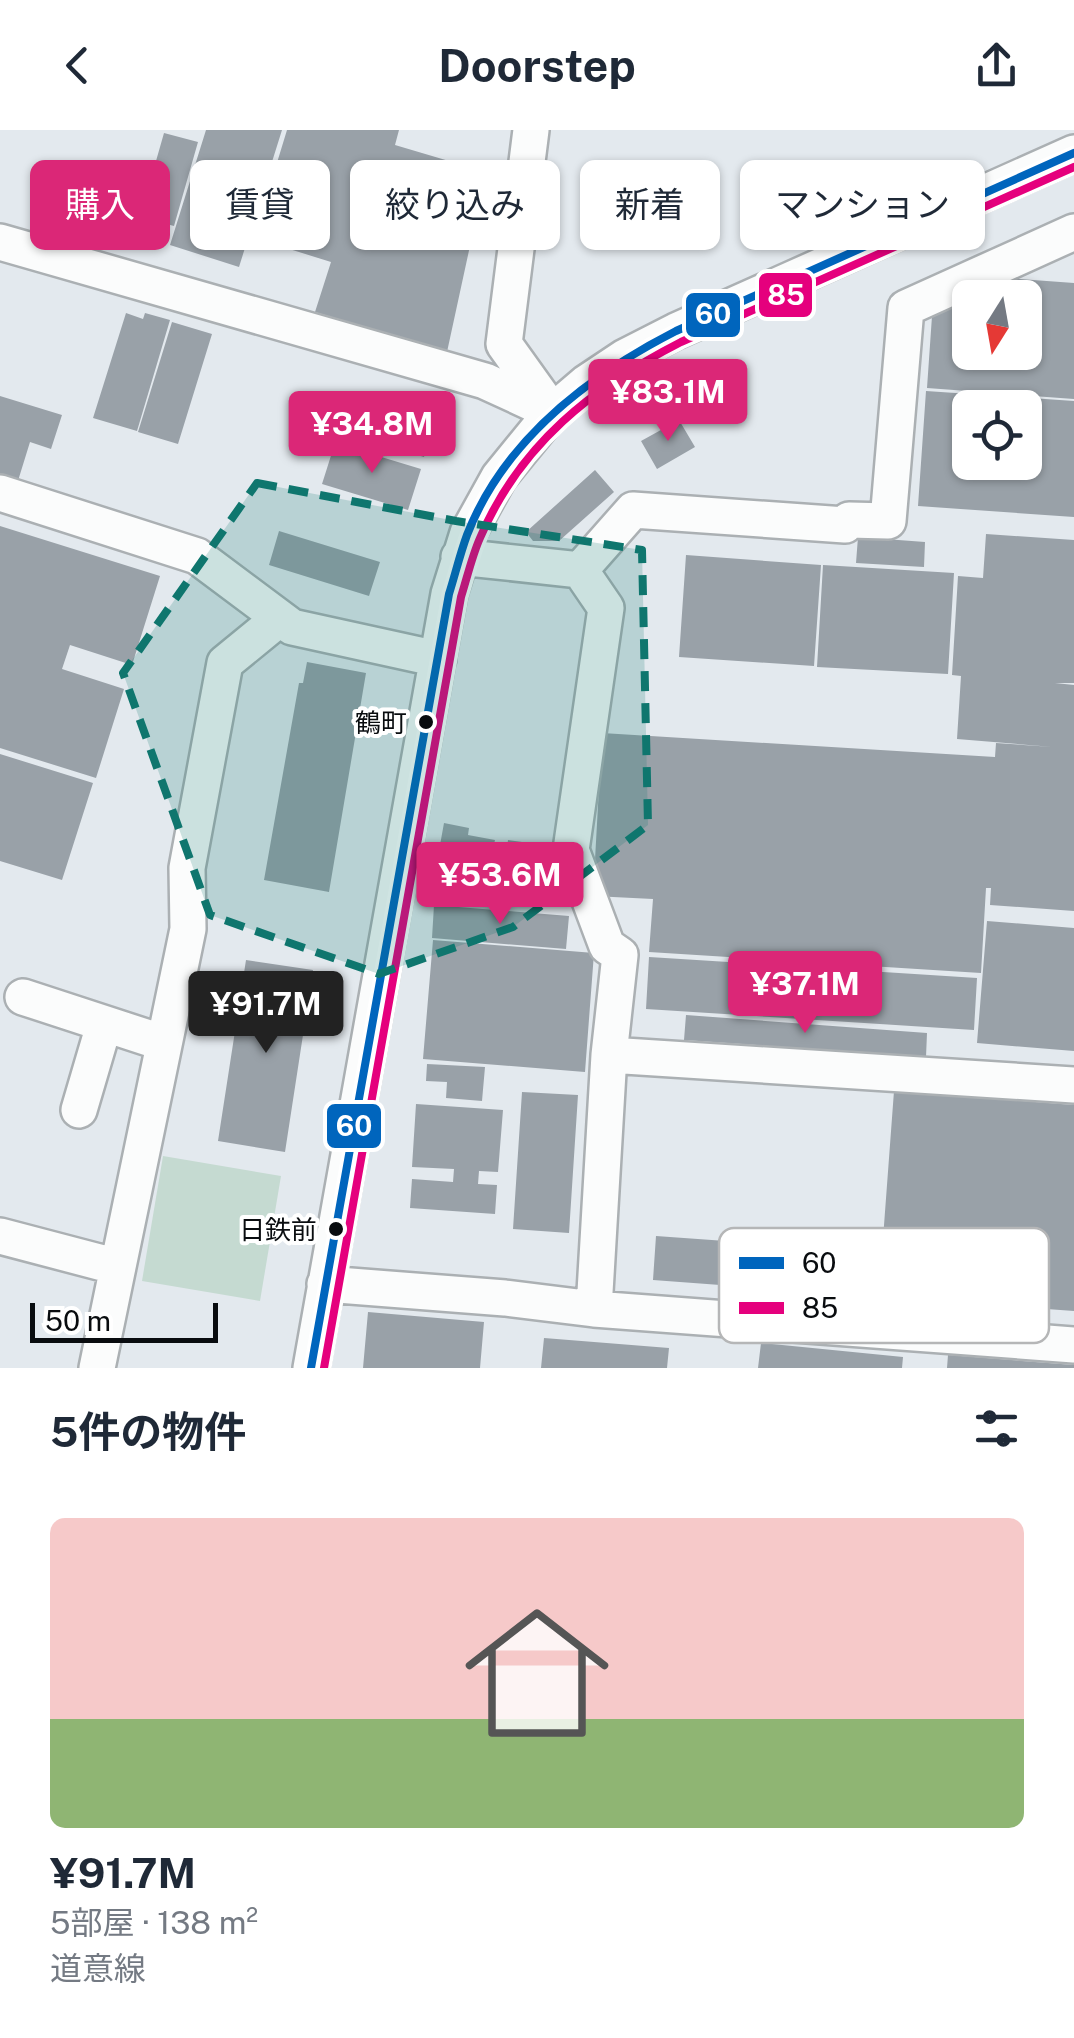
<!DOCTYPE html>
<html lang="ja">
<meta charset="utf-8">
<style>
:root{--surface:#fff;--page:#f6f6f7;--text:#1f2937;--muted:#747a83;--line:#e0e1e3;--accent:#db2777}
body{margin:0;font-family:"Public Sans","Noto Sans JP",sans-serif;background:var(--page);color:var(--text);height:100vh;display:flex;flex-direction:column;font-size:38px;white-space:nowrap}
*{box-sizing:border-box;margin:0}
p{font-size:32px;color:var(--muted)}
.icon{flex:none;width:55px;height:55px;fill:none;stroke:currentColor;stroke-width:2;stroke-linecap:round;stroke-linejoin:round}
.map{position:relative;height:1238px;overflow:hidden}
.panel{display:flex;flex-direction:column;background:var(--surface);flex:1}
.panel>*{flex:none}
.guide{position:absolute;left:30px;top:30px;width:1015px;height:90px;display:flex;gap:20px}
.needle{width:65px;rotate:191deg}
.fabs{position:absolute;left:952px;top:150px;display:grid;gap:20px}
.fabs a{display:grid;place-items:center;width:90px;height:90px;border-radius:15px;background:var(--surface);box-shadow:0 2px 8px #0004;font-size:50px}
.scale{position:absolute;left:30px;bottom:25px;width:188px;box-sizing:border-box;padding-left:10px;border:5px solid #090c0f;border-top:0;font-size:28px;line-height:35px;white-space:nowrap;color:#090c0f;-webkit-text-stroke:8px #fff;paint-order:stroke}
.price{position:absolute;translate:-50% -85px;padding:0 22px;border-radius:10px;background:var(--accent);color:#fff;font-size:32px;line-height:65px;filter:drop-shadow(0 2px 5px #0008)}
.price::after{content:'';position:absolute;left:50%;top:60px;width:30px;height:22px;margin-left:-15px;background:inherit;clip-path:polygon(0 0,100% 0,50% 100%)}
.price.on{background:#222;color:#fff}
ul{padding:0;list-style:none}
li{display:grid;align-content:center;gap:20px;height:530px;padding:0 50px}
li+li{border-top:2px solid var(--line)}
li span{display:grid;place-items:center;height:310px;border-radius:15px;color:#555}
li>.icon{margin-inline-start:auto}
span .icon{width:180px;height:180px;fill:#fffc;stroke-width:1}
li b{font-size:42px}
h2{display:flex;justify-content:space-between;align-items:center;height:120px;padding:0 50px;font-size:42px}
.pill{padding:0 35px;border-radius:15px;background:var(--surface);box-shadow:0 2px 8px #0004;font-size:35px;line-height:90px}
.pill.on{background:var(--accent);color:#fff}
header{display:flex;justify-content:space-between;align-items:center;height:130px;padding:0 50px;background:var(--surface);font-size:45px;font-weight:700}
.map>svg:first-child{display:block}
.green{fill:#c5dad1}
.building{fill:#99a1a8;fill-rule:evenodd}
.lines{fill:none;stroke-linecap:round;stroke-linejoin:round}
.minor-casing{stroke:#abb0b3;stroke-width:40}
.minor{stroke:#fbfcfc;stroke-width:35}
.bus-1-casing{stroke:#fff;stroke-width:15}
.bus-2-casing{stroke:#fff;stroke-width:15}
.bus-1{stroke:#0065bd;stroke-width:8}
.bus-2{stroke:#e5007d;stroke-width:8}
.marked{fill:#0f766e;fill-opacity:0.2;stroke:#0f766e;stroke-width:8;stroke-dasharray:20 12;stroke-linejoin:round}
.bus-dot{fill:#090c0f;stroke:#fff;stroke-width:4}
.labels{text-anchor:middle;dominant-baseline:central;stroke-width:8;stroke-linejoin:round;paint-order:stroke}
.bus-label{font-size:26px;fill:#090c0f;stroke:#fff;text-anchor:end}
.key{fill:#fff;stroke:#b5b6b7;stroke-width:2.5}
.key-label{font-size:28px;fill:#090c0f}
.line-badge{stroke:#fff;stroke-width:4}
.badge-label{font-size:28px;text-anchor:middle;font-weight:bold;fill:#fff}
</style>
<header><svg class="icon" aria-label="back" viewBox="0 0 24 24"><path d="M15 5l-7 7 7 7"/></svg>Doorstep<svg class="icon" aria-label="share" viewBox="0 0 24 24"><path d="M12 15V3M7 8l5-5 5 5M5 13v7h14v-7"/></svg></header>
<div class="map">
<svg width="1074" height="1238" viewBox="0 0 1074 1238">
<rect width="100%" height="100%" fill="#e3e9ee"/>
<!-- green -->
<path class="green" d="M163 1026 281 1046 260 1171 142 1151Z"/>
<!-- building -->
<path class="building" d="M206 0H282L239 137 170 115Z
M287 0H399L395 15 486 42 447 222 315 182 331 132 254 108Z
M164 3 198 12 174 96 140 87Z
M935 143 1074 153V269L927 258ZM970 168H1025V222H970Z
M126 183 143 189 145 183 170 190 137 301 93 288Z
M172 192 212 204 178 314 138 302Z
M926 261 1074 271V387L918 376ZM970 278H1025V332H970Z
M0 266 62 285 51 319 30 312 17 354 0 348Z
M402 272 437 283 424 327 388 316Z
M679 290 695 317 657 339 641 311Z
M335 313 421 339 408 380 322 354Z
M595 340 614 362 559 411H533L526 402Z
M0 396 160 446 132 535 70 515 62 539 124 559 96 648 0 618Z
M279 401 380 432 369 466 269 435Z
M986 404 1074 410V553H1055L1074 555V781L990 775 991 758H986L981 843 649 822 653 769 593 766 602 603 995 627 996 613 1053 617 957 609 961 546 952 545 958 446 983 448Z
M858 407 925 412 924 437 856 433Z
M686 425 821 435 814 536 679 527Z
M823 435 954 443 948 544 817 537Z
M307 532 366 543 329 762 264 750 299 553H303Z
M0 624 93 653 62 750 0 731Z
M444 693 469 698 468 705 495 710 491 727 517 732 510 772 433 758 441 718 457 721V718L440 715Z
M508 710 529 713 526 728 506 725Z
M434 775 569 786 566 819 432 808Z
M987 791 1074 798V921L977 913Z
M433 810 594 823 585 942 423 929Z
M649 827 977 848 974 900 646 879Z
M246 830 313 840 285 1022 218 1011Z
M686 885 927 903 926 927 684 910Z
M427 934 485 937 482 971 446 968 447 952 426 951Z
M894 961 1074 975V1181L653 1150 656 1106 882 1122Z
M522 962 578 965 569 1103 513 1099Z
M416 974 503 980 498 1042 479 1041 478 1054 497 1055 495 1084 410 1078 412 1049 453 1052 454 1039 412 1037Z
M368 1182 484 1192 480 1238H363Z
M544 1208 669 1218 667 1238H541Z
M761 1213 903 1227 902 1238H758Z
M948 1225 1074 1235V1238H947Z"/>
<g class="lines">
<defs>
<path id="minor" d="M531 0 504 214 552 281
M0 112 485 251 552 282
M0 363 197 426 292 497 438 529
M459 427 580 440 606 478 571 720 607 816 620 825 609 925 594 1179
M580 440 633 380 845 395 849 390 888 391 906 178 1074 102
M23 867 164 913
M609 925 1074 955
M79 980 104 895
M0 1106 118 1137
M325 1154 505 1168 594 1179 1074 1215
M97 1238 188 799 187 738 225 533 280 488
M311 1238 449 464 468 403 499 347 552 282 586 253 625 227 676 201 1074 23"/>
</defs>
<!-- minor casing -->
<use href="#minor" class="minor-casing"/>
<!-- minor -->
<use href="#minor" class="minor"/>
<defs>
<path id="bus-1" d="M311 1238 449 464C455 445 460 424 467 405 504 310 588 246 676 201L1074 23"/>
<path id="bus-2" d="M324 1238 461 467C467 448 472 426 480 408 520 314 593 257 681 212L1074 37"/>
</defs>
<!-- bus-1 casing -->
<use href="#bus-1" class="bus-1-casing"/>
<!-- bus-2 casing -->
<use href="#bus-2" class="bus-2-casing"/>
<!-- bus-1 -->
<use href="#bus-1" class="bus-1"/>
<!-- bus-2 -->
<use href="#bus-2" class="bus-2"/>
</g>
<!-- marked area -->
<path class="marked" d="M257 353 456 391 642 420 648 695 513 797 379 844 210 785 123 543Z"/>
<!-- markers -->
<g class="bus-dot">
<circle cx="426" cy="592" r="9"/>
<circle cx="336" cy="1099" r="9"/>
</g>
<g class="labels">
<!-- bus labels -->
<g class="bus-label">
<text x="407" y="592">鶴町</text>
<text x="317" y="1099">日鉄前</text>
</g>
</g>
<!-- legend -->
<rect x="719" y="1098" width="330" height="115" rx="15" class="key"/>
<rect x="739" y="1127" width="45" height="12" fill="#0065bd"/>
<rect x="739" y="1172" width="45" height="12" fill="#e5007d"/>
<g class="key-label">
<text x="802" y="1143">60</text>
<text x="802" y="1188">85</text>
</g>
<g class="line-badge">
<rect x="757" y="141" width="57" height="48" rx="10" fill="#e5007d"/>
<rect x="684" y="161" width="58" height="48" rx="10" fill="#0065bd"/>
<rect x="325" y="972" width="58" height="48" rx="10" fill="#0065bd"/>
</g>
<g class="badge-label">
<text x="786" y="175">85</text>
<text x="713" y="194">60</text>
<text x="354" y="1006">60</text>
</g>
</svg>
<div class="fabs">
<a><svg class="needle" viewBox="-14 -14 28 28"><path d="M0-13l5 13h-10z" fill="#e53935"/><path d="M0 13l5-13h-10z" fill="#747a83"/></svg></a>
<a><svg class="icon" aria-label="locate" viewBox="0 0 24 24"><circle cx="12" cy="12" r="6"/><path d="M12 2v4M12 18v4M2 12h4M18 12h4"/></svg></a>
</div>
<div class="scale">50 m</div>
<b class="price" style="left:668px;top:314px">¥83.1M</b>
<b class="price" style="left:372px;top:346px">¥34.8M</b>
<b class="price" style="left:500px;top:797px">¥53.6M</b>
<b class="price" style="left:805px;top:906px">¥37.1M</b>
<b class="price on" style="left:266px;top:926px">¥91.7M</b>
<div class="guide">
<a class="pill on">購入</a>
<a class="pill">賃貸</a>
<a class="pill">絞り込み</a>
<a class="pill">新着</a>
<a class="pill">マンション</a>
</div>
</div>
<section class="panel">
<h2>5件の物件<svg class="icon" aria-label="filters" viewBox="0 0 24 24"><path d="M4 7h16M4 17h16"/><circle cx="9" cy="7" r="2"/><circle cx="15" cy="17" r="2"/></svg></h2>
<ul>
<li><span style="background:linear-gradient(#f6c9c9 65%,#8fb573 0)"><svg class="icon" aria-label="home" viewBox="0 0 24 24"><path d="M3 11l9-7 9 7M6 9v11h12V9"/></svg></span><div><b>¥91.7M</b><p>5部屋 · 138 m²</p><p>道意線</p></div></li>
</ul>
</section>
